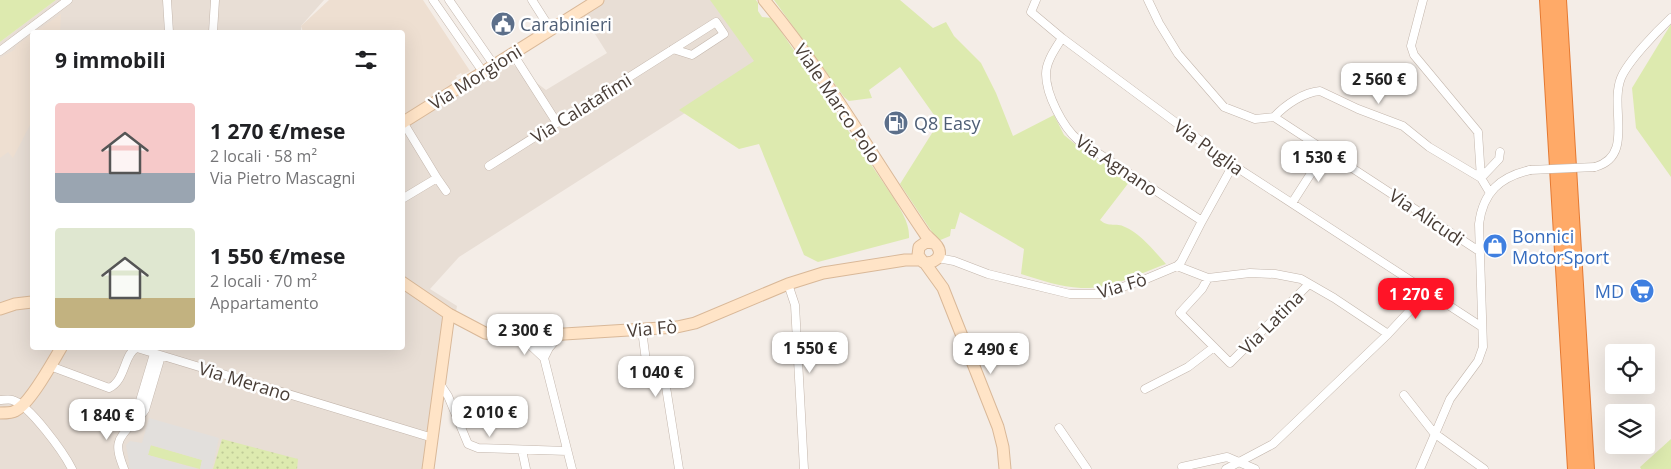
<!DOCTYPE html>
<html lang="it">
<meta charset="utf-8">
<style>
:root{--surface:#fff;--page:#f6f6f6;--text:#202124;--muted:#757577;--accent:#ff1427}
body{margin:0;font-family:"Open Sans",sans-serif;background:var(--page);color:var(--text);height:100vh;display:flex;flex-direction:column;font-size:19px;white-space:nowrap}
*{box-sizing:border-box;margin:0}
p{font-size:16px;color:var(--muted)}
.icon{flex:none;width:28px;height:28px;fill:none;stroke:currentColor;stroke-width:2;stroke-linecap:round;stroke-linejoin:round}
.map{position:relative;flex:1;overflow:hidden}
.drawer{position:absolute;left:30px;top:30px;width:375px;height:320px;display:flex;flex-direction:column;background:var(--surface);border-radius:5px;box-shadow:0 5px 20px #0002}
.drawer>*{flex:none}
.tools{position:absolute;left:1605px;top:344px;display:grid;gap:10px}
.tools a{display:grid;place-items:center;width:50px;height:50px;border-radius:5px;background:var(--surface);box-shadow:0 5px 20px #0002;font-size:25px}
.price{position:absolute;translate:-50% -42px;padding:0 11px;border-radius:10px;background:#fff;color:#222;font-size:16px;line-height:32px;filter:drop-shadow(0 1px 2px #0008)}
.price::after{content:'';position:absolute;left:50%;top:30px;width:15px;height:11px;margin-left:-8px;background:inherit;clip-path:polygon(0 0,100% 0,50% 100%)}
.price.selected{background:var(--accent);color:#fff}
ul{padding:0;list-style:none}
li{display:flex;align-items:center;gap:15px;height:125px;padding:0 25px}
li span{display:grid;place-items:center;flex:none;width:140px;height:100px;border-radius:5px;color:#555}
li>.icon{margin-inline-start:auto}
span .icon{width:60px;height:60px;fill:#fffc;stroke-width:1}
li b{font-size:21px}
h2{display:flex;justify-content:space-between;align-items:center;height:60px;padding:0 25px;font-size:21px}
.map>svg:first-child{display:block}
.residential{fill:#e8ded5}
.education{fill:#eedfd1}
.green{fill:#ddeaaf}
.park{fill:url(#park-dots)}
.parking{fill:#e2dfdc}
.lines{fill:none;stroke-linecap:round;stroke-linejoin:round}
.street-casing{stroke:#c3b6ac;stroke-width:9}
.secondary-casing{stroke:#d9b898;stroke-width:13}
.highway-casing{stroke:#e47932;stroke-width:16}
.street{stroke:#fff;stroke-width:8}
.secondary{stroke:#ffe4c7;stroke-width:11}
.highway{stroke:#ffaa68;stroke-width:14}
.street-bridge-casing{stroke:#c3b6ac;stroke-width:9;stroke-linecap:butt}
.street-bridge{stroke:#fff;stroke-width:8}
.labels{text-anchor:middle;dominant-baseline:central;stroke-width:5;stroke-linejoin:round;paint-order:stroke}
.service-label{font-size:18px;fill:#4e5e75;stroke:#fff;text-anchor:start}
.street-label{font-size:18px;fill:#483d36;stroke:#fff}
.shop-label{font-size:18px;fill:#366cbe;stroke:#fff;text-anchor:start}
</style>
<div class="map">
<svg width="1671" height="469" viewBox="0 0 1671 469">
<defs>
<pattern id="park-dots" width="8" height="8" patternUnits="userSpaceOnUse" patternTransform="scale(1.25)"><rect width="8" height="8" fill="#ddeaaf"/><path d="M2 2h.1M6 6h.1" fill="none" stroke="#bfca97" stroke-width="1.8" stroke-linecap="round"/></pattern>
</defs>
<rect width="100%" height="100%" fill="#f4ede7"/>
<!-- residential -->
<path class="residential" d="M56 0H324L301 26V32H32V348H402L403 126 508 61 546 90 607 53 583 15 595 0H720L765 62 459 257 430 289 457 306 428 469H0V42Z"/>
<!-- education -->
<path class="education" d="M329 0H423L470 71 462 75 461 73 456 76 457 78 454 80V85L403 115 402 32H303L301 26Z
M61 14 60 32H35Z
M32 34V121L13 158 8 152 0 158V58L14 50 17 45Z"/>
<!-- green -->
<path class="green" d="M0 0H56L0 42Z
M710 0H756L758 3V11L762 17 772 18 893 197C900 209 910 223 909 238L818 262 804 255 759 144 739 149 679 110 754 61Z
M774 0H900L933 28 946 22 954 36 981 63 996 93 1013 136 1054 115 1064 135 1075 144 1130 181 1100 220C1109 228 1116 222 1125 227 1139 232 1156 253 1166 264 1139 274 1111 289 1081 288 1061 287 1040 280 1021 274L1024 249 960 212 955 229H951L950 236 938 241 900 184 939 122 900 67 869 90 872 98 849 101 844 97Z
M1671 24V177L1636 128 1632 88Z
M1671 439V469H1641L1640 467Z
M150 445 202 460 200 469 148 455Z"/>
<!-- park -->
<path class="park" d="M222 439 298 459 297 469H213Z"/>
<!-- parking -->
<path class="parking" d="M149 418 219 438 212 469H200L202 460 151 445 148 455 197 469H133L129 468V462L126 445 130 441 142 443Z"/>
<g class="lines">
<defs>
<path id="street" d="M167 0 169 32
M433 0 483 72
M449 0 494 65
M532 0 551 30
M1036 0 1031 12 1062 38 1233 165 1482 327
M1148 0 1159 23 1178 54 1224 107 1255 119 1274 117
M1423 0 1411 46 1414 55 1478 132 1481 178
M213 32 215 0
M1062 38C1056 48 1046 61 1046 74 1046 95 1063 127 1078 140L1202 221
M0 51 68 0
M513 54 557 123
M1274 117C1285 105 1304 92 1320 91L1358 109 1403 126 1429 147 1481 178 1490 193
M1274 117 1479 251
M489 166 716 22 724 34 692 55 673 49
M1595 167C1635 156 1609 108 1621 78 1628 61 1657 31 1671 18
M437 178 446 191
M1481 178 1499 159 1500 152
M402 199 437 178 403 122
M1292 203 1326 150
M938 258 954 261 988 274 1070 294H1102L1146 279 1177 266 1181 262 1202 221 1233 165
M1177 266 1208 278 1250 273 1275 274 1301 279 1334 298 1388 334
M1208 278 1202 289 1180 313 1230 363 1309 284
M788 284 795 305 804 469
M642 330 646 361 666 387 679 469
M538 334 572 469
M518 338 528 343 544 358 549 348 561 334
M50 366 109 388C126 381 124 352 137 348L433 438
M440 384 448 396 468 444 478 448 567 451
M1145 389 1188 367 1214 347
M1404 395 1434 433 1484 469
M0 400C3 400 9 399 12 400 29 404 64 453 72 469
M134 421 154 354
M1059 428 1087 469
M522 450 526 469
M1182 467 1227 457 1255 469
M124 469C115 446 115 440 134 422 138 418 142 415 145 410L161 356
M1226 469 1273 444 1388 334 1428 291
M1420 469 1450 399 1478 361 1483 347 1479 224C1483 192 1500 177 1530 170"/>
<path id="secondary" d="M764 0C825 73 872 156 925 234 929 238 934 242 937 246 945 257 932 265 923 262L918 255 919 247 926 242 934 243
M402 123 598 0
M925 263 943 288 998 427 1003 447 1005 469
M402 282 449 314 485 333 516 337 677 327 695 323 788 284 823 273 905 260H921
M0 309 15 304 32 302
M0 413C5 413 12 413 15 411 30 404 52 363 61 348
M428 469 449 314"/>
<path id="highway" d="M1547 0 1575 469
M1559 0 1587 469"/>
</defs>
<!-- street casing -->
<use href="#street" class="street-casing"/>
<!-- secondary casing -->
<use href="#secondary" class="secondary-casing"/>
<!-- highway casing -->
<use href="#highway" class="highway-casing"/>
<!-- street -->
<use href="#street" class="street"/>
<!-- secondary -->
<use href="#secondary" class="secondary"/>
<!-- highway -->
<use href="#highway" class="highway"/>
<defs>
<path id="street-bridge" d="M1530 170 1595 167"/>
</defs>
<!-- street-bridge casing -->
<use href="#street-bridge" class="street-bridge-casing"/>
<!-- street-bridge -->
<use href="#street-bridge" class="street-bridge"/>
</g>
<!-- icons -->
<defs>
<symbol id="civic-disc" viewBox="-11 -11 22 22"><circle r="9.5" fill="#5c6f8a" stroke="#fff"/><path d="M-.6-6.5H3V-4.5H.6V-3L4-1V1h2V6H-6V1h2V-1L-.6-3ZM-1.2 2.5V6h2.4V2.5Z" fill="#fff"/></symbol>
<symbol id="fuel-disc" viewBox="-11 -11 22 22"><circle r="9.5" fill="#5c6f8a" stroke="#fff"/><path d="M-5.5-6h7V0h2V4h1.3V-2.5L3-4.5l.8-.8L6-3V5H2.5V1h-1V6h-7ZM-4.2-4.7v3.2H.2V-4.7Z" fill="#fff"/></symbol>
<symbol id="shop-disc" viewBox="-11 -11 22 22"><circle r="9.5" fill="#3f7fe0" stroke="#fff"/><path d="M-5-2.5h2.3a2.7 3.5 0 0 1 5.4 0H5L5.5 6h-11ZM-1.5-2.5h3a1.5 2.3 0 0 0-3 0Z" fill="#fff"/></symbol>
<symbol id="supermarket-disc" viewBox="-11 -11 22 22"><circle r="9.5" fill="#3f7fe0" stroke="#fff"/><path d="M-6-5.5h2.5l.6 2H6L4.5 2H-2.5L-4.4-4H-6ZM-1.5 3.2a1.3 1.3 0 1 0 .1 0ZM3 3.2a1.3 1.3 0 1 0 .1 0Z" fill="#fff"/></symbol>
</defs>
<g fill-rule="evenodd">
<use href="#civic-disc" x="489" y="10" width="28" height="28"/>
<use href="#fuel-disc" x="882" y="109" width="28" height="28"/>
<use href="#shop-disc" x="1481" y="232" width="28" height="28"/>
<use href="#supermarket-disc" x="1628" y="277" width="28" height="28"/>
</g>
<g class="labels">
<!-- service labels -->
<g class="service-label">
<text x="520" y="24">Carabinieri</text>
<text x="914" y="123">Q8 Easy</text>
</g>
<!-- street labels -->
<g class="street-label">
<text transform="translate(475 77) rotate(-32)">Via Morgioni</text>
<text transform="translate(838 103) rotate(56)">Viale Marco Polo</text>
<text transform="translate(581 108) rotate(-32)">Via Calatafimi</text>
<text transform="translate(1209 147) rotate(36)">Via Puglia</text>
<text transform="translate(1117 165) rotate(34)">Via Agnano</text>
<text transform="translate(1427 217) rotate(34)">Via Alicudi</text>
<text transform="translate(1122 285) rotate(-16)">Via Fò</text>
<text transform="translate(1271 322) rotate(-45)">Via Latina</text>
<text transform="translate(652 328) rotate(-5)">Via Fò</text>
<text transform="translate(245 381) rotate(17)">Via Merano</text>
</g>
<!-- shop labels -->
<g class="shop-label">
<text x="1512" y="236">Bonnici<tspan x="1512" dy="21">MotorSport</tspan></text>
<text x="1624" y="291" text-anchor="end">MD</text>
</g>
</g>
</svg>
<div class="tools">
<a><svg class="icon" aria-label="locate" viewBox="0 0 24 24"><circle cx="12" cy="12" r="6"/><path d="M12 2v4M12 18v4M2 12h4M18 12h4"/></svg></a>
<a><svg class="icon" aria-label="layers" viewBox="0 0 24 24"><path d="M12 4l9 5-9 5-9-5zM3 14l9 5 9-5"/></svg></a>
</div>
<b class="price" style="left:1379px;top:105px">2 560 €</b>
<b class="price" style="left:1319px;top:183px">1 530 €</b>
<b class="price selected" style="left:1416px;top:320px">1 270 €</b>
<b class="price" style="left:525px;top:356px">2 300 €</b>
<b class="price" style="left:810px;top:374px">1 550 €</b>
<b class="price" style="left:991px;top:375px">2 490 €</b>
<b class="price" style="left:656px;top:398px">1 040 €</b>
<b class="price" style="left:490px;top:438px">2 010 €</b>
<b class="price" style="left:107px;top:441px">1 840 €</b>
<section class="drawer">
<h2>9 immobili<svg class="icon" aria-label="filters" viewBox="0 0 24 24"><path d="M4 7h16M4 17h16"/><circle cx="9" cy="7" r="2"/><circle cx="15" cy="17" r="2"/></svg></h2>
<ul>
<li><span style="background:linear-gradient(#f6c9c9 70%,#9aa5b1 0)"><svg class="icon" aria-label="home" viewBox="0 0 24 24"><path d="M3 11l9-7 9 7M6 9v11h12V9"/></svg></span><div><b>1 270 €/mese</b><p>2 locali · 58 m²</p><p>Via Pietro Mascagni</p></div></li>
<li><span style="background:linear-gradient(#dfe7d0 70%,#c2b280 0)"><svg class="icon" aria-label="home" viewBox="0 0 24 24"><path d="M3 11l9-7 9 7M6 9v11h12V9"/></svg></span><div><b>1 550 €/mese</b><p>2 locali · 70 m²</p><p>Appartamento</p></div></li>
</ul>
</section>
</div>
